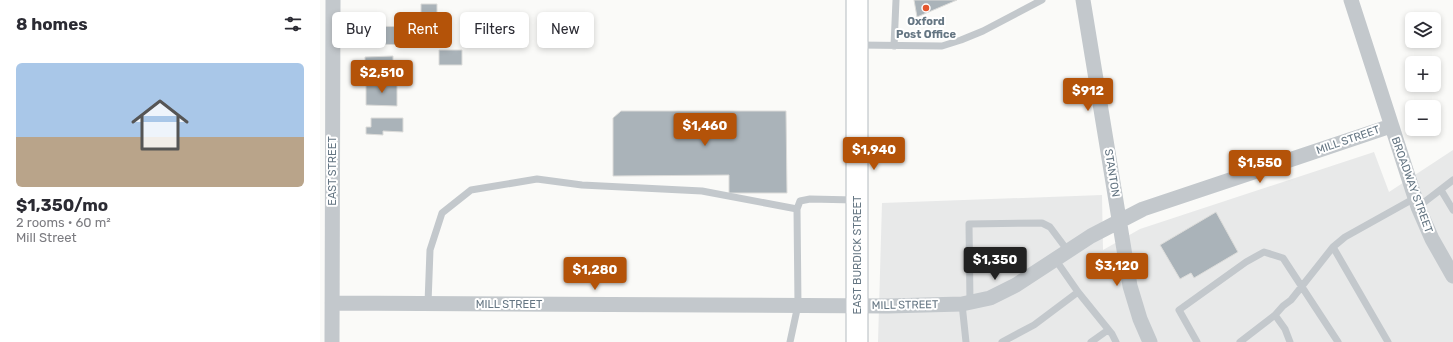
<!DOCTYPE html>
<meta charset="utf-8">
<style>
:root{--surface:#fff;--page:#f2f2f3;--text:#2b2b33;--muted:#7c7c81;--accent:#b45309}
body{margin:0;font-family:Rubik,sans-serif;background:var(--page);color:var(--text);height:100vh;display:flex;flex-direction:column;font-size:15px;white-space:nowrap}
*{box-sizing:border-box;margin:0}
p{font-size:13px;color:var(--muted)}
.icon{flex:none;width:22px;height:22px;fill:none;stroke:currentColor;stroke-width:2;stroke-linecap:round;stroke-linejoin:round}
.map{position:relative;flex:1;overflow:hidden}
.drawer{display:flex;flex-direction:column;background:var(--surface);width:320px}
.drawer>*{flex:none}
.hud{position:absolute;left:12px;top:12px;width:380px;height:36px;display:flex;gap:8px}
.tools{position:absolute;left:1085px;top:12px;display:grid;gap:8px}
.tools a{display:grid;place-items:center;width:36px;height:36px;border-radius:6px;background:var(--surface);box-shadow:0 2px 6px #0003;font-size:20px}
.price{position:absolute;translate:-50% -34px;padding:0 9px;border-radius:4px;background:var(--accent);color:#fff;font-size:13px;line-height:26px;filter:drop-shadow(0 1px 2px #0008)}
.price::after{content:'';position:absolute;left:50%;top:24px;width:12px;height:9px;margin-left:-6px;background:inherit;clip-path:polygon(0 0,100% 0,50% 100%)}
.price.active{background:#222;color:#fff}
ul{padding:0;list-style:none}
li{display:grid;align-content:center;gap:8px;height:212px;padding:0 16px}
li span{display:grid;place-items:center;height:124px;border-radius:6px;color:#555}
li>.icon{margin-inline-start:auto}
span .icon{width:72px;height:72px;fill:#fffc;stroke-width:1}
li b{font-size:17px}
h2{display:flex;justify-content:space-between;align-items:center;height:48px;padding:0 16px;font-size:17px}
.pill{padding:0 14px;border-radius:6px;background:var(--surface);box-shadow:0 2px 6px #0003;font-size:14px;line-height:36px}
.pill.active{background:var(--accent);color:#fff}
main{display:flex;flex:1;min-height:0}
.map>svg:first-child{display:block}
.built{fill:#e8e9e9}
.building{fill:#aab3b9;stroke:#dcdcda}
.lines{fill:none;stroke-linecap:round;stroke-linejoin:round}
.secondary-casing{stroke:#b3babf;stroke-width:23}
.lane{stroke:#c3c8cc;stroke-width:7}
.street{stroke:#c3c8cc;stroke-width:15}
.secondary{stroke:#fff;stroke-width:21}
.poi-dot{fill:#e4572e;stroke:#fff;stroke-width:1.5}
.labels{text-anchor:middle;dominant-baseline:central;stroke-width:4;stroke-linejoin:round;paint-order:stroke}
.poi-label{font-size:11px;font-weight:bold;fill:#657683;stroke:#fff}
.street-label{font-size:11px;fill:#657683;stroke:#fff}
</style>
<main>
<section class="drawer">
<h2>8 homes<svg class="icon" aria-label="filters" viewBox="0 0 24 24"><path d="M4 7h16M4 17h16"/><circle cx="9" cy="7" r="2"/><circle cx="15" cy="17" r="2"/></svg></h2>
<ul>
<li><span style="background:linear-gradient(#a9c7e8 60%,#b9a48a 0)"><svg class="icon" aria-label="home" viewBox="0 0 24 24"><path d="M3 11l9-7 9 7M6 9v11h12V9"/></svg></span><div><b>$1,350/mo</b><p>2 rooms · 60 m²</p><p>Mill Street</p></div></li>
</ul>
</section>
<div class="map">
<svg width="1133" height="342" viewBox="0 0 1133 342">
<rect width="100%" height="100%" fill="#fafaf8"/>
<!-- built -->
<path class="built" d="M1133 150V342H558L562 203 782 195 783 250 820 229 1054 152 1069 192Z"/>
<!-- building -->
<path class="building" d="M594 0H637L597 17Z
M101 4H117V13H101Z
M49 26 94 27V45L49 44Z
M119 50H142V65H119Z
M73 56V76H45V57Z
M46 83 77 84V106L46 105Z
M301 111H466L467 193H409V175L293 176V118Z
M51 118H83V132L63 131V135L46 134V127H51Z
M896 212 918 252 874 278 871 273 860 279 840 245Z"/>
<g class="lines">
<defs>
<path id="secondary" d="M537 0V342"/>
</defs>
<!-- secondary casing -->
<use href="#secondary" class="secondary-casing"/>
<!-- lane -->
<path class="lane" d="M539 45 622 46 641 40 663 31 722 0
M574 46 576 0
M1121 190 1133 210
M1098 207 1133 180
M1013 247 1068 342
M735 259 758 292 792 334 796 342
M650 302 649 224 722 223 730 227 748 251
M108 303 110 250 122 213 151 190 217 179 262 185 382 191 477 209
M642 304 646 342
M955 315 965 329 970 342
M470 342 478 305 477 209 480 201 490 199 535 200
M682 342 714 325 758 292
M771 342 788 330
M877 342 859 310 926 262 944 252 963 258 1018 342
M920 342 955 315 963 306 971 300 1013 247 1025 237 1095 198"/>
<!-- street -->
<path class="street" d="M763 0 810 286 820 319 830 342
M1031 0 1098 207 1112 239 1133 276
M12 303 568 306 642 304 670 298 696 285 771 236 823 209 1071 126
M12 342 13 0"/>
<!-- secondary -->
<use href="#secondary" class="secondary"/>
</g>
<!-- markers -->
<circle class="poi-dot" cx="606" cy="8" r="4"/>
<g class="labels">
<!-- poi labels -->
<g class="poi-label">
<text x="606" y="21">Oxford<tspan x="606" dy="13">Post Office</tspan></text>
</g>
<!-- street labels -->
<g class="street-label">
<text transform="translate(1028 140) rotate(-19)">MILL STREET</text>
<text transform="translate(12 171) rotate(-90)">EAST STREET</text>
<text transform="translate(792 173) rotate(81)">STANTON</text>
<text transform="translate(1092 185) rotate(70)">BROADWAY STREET</text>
<text transform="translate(537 255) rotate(-90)">EAST BURDICK STREET</text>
<text x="189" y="304">MILL STREET</text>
<text transform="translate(585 305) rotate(-1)">MILL STREET</text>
</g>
</g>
</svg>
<div class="tools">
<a><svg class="icon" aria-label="layers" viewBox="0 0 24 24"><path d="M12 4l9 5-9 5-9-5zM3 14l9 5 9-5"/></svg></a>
<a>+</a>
<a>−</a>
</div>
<b class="price" style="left:62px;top:94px">$2,510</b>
<b class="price" style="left:768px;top:112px">$912</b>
<b class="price" style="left:385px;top:147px">$1,460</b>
<b class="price" style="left:554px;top:171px">$1,940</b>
<b class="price" style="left:940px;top:184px">$1,550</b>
<b class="price active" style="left:675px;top:281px">$1,350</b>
<b class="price" style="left:797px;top:287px">$3,120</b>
<b class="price" style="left:275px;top:291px">$1,280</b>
<div class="hud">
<a class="pill">Buy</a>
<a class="pill active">Rent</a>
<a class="pill">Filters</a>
<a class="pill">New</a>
</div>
</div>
</main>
